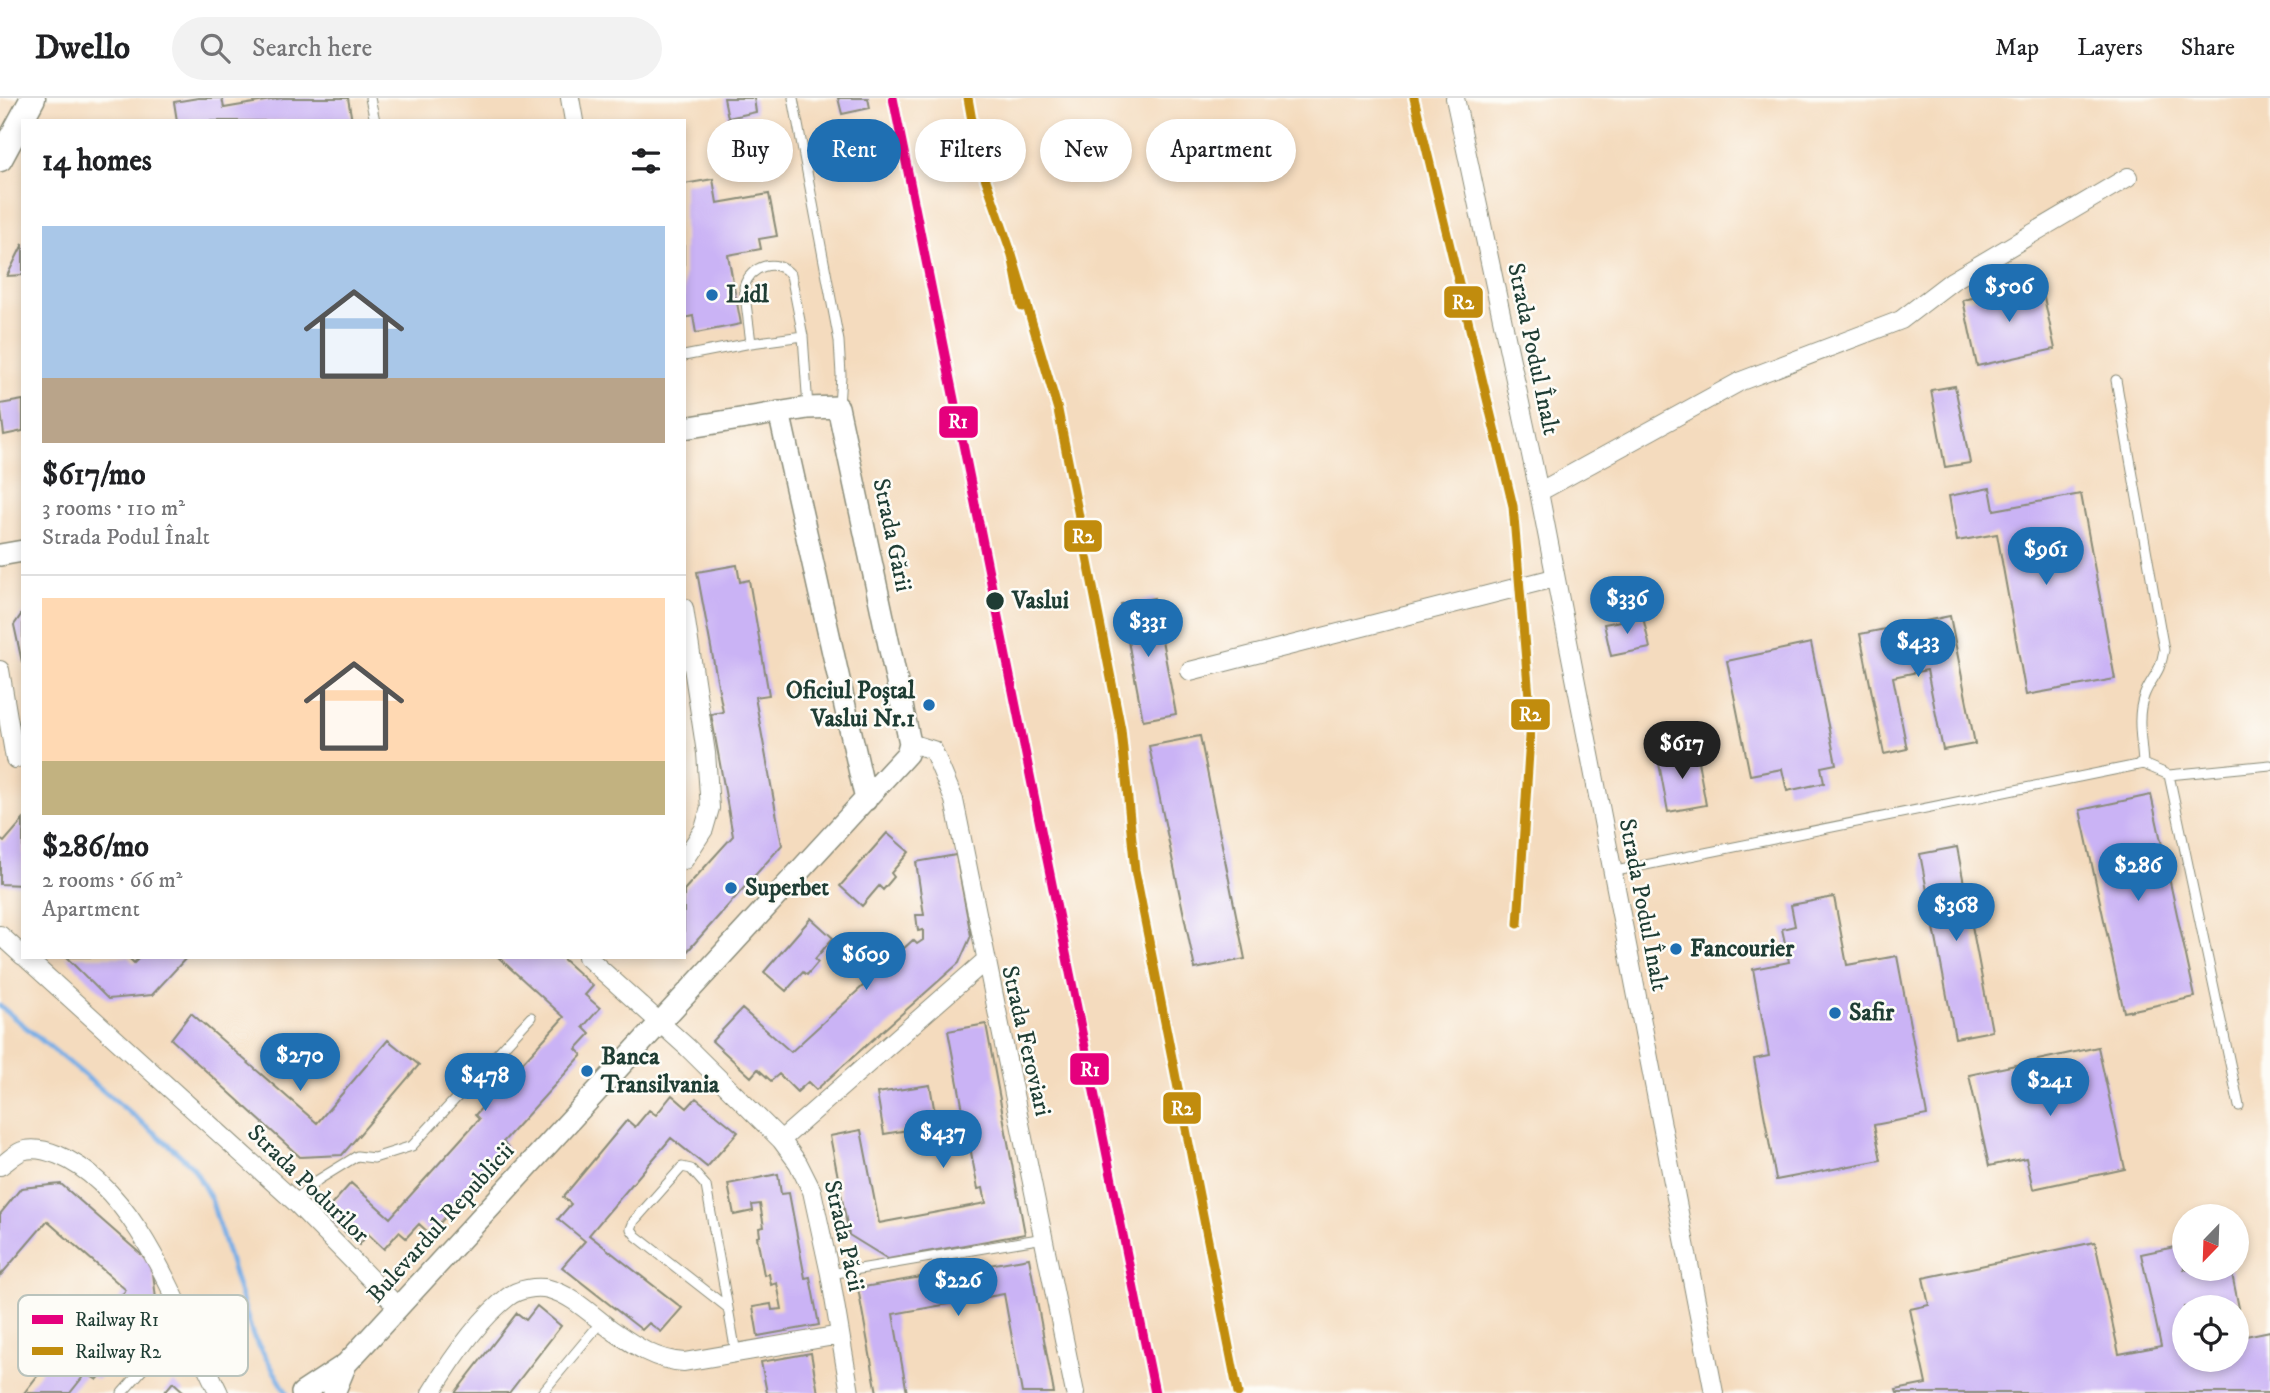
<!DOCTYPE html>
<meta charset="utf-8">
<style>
:root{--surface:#fff;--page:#f2f2f2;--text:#202124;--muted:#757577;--line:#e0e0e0;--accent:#1f6fb2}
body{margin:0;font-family:"IM FELL DW Pica",serif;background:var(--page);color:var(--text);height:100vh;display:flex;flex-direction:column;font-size:26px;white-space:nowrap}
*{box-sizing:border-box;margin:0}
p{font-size:23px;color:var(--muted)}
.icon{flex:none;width:38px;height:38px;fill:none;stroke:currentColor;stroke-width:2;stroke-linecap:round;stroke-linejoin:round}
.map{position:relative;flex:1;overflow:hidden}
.side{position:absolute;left:21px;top:21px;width:665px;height:840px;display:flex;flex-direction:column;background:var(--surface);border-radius:0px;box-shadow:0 4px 10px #0003}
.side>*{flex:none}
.guide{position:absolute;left:707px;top:21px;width:665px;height:63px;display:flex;gap:14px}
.needle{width:46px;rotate:203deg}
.controls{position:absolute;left:2172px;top:1106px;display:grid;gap:14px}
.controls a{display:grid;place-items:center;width:77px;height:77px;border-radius:50%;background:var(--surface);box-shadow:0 4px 10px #0003;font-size:35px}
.price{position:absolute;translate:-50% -60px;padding:0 16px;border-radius:24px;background:var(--accent);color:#fff;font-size:23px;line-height:46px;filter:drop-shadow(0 2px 4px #0008)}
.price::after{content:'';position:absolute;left:50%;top:42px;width:21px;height:16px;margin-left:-10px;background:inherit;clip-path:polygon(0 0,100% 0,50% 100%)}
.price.current{background:#222;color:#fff}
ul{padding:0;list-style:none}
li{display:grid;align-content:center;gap:14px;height:371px;padding:0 21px}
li+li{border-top:2px solid var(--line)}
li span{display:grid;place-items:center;height:217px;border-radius:0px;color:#555}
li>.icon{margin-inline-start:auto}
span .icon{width:126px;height:126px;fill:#fffc;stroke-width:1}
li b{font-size:30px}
h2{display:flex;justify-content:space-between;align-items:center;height:84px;padding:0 21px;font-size:30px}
.pill{padding:0 24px;border-radius:32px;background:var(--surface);box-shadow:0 4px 10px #0003;font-size:24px;line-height:63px}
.pill.current{background:var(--accent);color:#fff}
header{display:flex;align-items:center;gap:42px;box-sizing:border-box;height:98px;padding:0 35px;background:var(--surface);border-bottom:2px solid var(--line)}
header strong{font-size:33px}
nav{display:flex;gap:38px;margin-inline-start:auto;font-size:24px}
.search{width:490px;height:63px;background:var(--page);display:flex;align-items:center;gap:18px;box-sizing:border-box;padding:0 24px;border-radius:38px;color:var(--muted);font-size:26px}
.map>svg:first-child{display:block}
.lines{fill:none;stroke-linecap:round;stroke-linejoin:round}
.stream{stroke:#78aee6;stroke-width:5}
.building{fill:#cab3f5}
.service-casing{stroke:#8a8c79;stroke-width:11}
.minor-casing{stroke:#8a8c79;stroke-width:20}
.tertiary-casing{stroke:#8a8c79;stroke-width:24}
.secondary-casing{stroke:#8a8c79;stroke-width:27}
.service{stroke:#fff;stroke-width:9}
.minor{stroke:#fff;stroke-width:18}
.tertiary{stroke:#fff;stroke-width:21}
.secondary{stroke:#fff;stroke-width:24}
.rail-1-casing{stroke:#fdfcf7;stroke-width:14}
.rail-2-casing{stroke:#fdfcf7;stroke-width:14}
.rail-1{stroke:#e5007d;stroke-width:9}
.rail-2{stroke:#c18c0d;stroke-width:9}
.poi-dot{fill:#1f6fb2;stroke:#fdfcf7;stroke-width:2.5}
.stop-dot{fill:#1f3d34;stroke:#fdfcf7;stroke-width:2.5}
.labels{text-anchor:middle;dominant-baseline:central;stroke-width:5;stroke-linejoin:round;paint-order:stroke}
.poi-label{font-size:24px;font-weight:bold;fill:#1f3d34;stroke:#fdfcf7;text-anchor:start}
.street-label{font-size:24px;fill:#1f3d34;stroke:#fdfcf7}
.stop-label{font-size:24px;font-weight:bold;fill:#1f3d34;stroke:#fdfcf7;text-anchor:start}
.key{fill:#fdfcf7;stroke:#bac3bc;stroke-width:2}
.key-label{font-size:19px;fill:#1f3d34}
.line-badge{stroke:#fdfcf7;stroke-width:2.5}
.badge-label{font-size:19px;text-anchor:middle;font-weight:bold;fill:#fff}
</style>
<header>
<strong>Dwello</strong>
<div class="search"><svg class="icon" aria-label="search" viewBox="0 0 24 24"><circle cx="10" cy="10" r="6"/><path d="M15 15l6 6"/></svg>Search here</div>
<nav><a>Map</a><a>Layers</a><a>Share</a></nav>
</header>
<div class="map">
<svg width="2270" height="1295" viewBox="0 0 2270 1295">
<rect width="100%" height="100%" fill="#fdfcf7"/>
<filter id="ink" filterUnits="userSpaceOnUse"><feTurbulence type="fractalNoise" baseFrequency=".0143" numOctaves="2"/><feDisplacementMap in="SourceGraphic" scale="14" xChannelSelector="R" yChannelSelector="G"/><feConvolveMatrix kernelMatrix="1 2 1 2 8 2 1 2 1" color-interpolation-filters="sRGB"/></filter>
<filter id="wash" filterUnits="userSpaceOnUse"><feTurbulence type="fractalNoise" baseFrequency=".00686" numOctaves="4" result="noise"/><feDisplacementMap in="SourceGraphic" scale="28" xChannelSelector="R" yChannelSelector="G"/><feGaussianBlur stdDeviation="1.57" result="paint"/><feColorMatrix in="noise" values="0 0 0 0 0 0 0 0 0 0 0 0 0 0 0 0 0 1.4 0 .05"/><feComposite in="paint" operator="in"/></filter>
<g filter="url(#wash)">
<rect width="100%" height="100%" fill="#f4dbbe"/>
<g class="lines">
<!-- stream -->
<path class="stream" d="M0 908 168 1046 193 1069 211 1101 253 1238 287 1295"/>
</g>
<g id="blocks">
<!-- building -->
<path class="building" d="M198 0H222L224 10 283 0H348L352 23H177L174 4Z
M724 0H754L756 14 728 20Z
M838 0H868L870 10 842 16Z
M713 81 717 105 769 96 777 138 759 141 761 151 728 157 741 226 696 235 693 218 684 220V86Z
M23 146V177L7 178Z
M2041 185 2055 251 1977 268 1963 202Z
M1955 288 1970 365 1945 369 1931 292Z
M23 302V333L4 337 0 306Z
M1990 390 1994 412 2081 396 2115 581 2026 597 1997 436 1957 443 1949 398Z
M737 467 740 484 749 482 769 597 755 599 782 747 684 857V792L733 738 711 616 723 614 697 474Z
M1154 500 1176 616 1143 622 1121 506Z
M23 514V564H22L14 527Z
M1950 518 1975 646 1943 652 1927 572 1893 579 1907 651 1884 656 1860 536Z
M1643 519 1650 550 1611 558 1604 526Z
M1811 545 1836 666 1821 669 1824 685 1787 693 1782 671 1750 677 1727 563Z
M1200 638 1245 861 1195 871 1149 648Z
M1696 652 1706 707 1668 714 1658 660Z
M2151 697 2195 899 2124 914 2080 712Z
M23 722V787L0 786V741L4 744Z
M887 735 909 754 891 775 894 779 883 792 879 788 862 808 840 788Z
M1957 749 1992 933 1955 940 1920 756Z
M956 757 971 838 959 865 816 992 808 984 797 994 779 976 771 983 758 971 751 979 712 943 742 911 791 954 913 842 917 846 923 842V832L918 833 916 817H924L916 764Z
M1834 799 1847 867 1897 858 1927 1017 1874 1027 1881 1062 1776 1082 1754 961 1769 958 1753 871 1789 864 1782 831 1795 828 1791 807Z
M811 820 833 840 815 861 818 864 807 877 803 874 786 893 764 874Z
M66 859H128L134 865 140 859H187L152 897 108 901Z
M498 859H561L593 888 585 897 600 910 583 929 590 936 576 951 582 957 503 1044 508 1049 430 1136 419 1126 406 1140 399 1134 384 1151 368 1136 359 1147 324 1115 351 1085 390 1120 479 1021 475 1017 564 919Z
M191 915 317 1025 388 942 419 967 342 1057 300 1059 171 941Z
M986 926 1025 1136 888 1161 849 1137 830 1038 861 1032 879 1125 986 1105 983 1090 978 1091 948 933Z
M2098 949 2125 1071 2033 1091 2026 1060 1989 1068 1969 977Z
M930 987 937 1027 884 1036 877 995Z
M672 997 687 1010 696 1000 738 1034 707 1069 671 1040 589 1137 682 1210 661 1234 649 1225 642 1232 562 1169 585 1143 558 1121 571 1106 563 1099 627 1022 635 1029 649 1012 656 1017Z
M778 1076 781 1096 789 1095 805 1180 810 1179 819 1227 758 1238 753 1209 771 1206 772 1212 782 1211 777 1185 771 1187 769 1176 764 1177 757 1139 760 1138 759 1130 764 1129 760 1106 752 1107 753 1113 734 1117 728 1086Z
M61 1086 152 1166 157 1210 97 1282 86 1275 70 1295H24L60 1249 72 1257 126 1192 47 1123 0 1178V1116L21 1090Z
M2095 1144 2119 1256 2161 1248 2141 1156 2184 1147V1171H2231L2239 1210 2184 1209V1262H2236V1240L2270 1233V1295H1897L1896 1292 1926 1286 1910 1211 1929 1207 1923 1180Z
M1029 1160 1054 1295H1022L1004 1196 893 1216 907 1295H877L858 1190Z
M537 1208 561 1228 509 1295H455L517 1215 526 1222Z
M811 1255 818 1295H767L761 1264Z
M173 1284 185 1295H164Z"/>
</g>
</g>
<g filter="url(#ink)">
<use href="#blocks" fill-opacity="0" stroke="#8a8c79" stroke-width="2"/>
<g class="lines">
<defs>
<path id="service" d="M370 0 375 23
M793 0 839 243 841 277 839 309
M751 245 803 238
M684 258 751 245 744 189C750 168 776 159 791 177L803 238 808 310
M2116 282 2164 552C2160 577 2151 579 2144 598 2136 619 2142 644 2143 666
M2169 677 2239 1008
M1611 774 2143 666 2169 677 2270 667
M294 1103 318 1082 357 1058 374 1060 412 1048 531 919
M830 1176 1044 1140
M728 1210 706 1088 691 1071 682 1069 634 1123 631 1131 636 1138 728 1210 736 1255
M122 1295 186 1222
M542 1295 601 1224"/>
<path id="minor" d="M570 0 574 23
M1455 0 1539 394 1714 1295
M1539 394 1741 283 1901 222 1952 183 2128 79
M684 510 706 655 710 710 704 731 684 762
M0 572 15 661
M1190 573 1554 480
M910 645 933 652 954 702 1075 1295
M0 837 23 858
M25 859 294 1103 399 1210
M587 859 688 950 781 1042 798 1065 812 1093 830 1176 850 1295
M781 1042 986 862
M0 1068C7 1064 14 1056 22 1053 33 1049 48 1053 58 1057 141 1091 181 1221 219 1295
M431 1295C451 1262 478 1222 508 1199 518 1191 537 1188 549 1191 572 1197 593 1218 612 1232 635 1248 655 1262 684 1264L840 1237"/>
<path id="tertiary" d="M779 314 866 702
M0 457 23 453
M302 1295 346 1266 907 656 910 645 838 309 808 310 684 330
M334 1295 346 1266"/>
<path id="secondary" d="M0 61 33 0"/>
</defs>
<!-- service casing -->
<use href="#service" class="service-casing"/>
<!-- minor casing -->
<use href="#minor" class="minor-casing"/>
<!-- tertiary casing -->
<use href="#tertiary" class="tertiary-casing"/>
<!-- secondary casing -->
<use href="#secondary" class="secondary-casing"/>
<!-- service -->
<use href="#service" class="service"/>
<!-- minor -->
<use href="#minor" class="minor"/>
<!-- tertiary -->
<use href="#tertiary" class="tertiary"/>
<!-- secondary -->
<use href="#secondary" class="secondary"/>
<defs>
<path id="rail-1" d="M893 0 1155 1295"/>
<path id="rail-2" d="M968 0 979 62 1012 157 1022 209
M1414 0 1513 408 1531 623 1518 826
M1012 157 1058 312 1121 631 1135 772 1238 1295"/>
</defs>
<!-- rail-1 casing -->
<use href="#rail-1" class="rail-1-casing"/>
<!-- rail-2 casing -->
<use href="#rail-2" class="rail-2-casing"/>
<!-- rail-1 -->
<use href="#rail-1" class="rail-1"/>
<!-- rail-2 -->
<use href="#rail-2" class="rail-2"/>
</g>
</g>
<!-- markers -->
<g class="poi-dot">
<circle cx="712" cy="197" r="7"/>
<circle cx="929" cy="607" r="7"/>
<circle cx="731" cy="790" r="7"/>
<circle cx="1676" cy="851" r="7"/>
<circle cx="1835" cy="915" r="7"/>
<circle cx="587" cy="973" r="7"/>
</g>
<circle class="stop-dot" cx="995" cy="503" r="10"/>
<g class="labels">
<!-- poi labels -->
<g class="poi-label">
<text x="726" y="197">Lidl</text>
<text x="915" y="593" text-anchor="end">Oficiul Poștal<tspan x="915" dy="28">Vaslui Nr.1</tspan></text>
<text x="745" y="790">Superbet</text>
<text x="1690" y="851">Fancourier</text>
<text x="1849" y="915">Safir</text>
<text x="601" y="959">Banca<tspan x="601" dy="28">Transilvania</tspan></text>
</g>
<!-- street labels -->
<g class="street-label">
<text transform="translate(1533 251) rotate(78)">Strada Podul Înalt</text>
<text transform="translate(892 437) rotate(78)">Strada Gării</text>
<text transform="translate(1643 807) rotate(79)">Strada Podul Înalt</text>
<text transform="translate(1026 943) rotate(77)">Strada Feroviari</text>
<text transform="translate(308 1086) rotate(44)">Strada Podurilor</text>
<text transform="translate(441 1125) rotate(-48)">Bulevardul Republicii</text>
<text transform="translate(844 1138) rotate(77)">Strada Păcii</text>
</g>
<!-- stop labels -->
<g class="stop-label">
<text x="1012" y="503">Vaslui</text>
</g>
</g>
<!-- legend -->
<rect x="18" y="1197" width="230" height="81" rx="10" class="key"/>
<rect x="32" y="1217" width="31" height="9" fill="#e5007d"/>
<rect x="32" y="1249" width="31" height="8" fill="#c18c0d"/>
<g class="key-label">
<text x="75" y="1228">Railway R1</text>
<text x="75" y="1260">Railway R2</text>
</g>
<g class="line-badge">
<rect x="1443" y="187" width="41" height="34" rx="7" fill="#c18c0d"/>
<rect x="938" y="307" width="41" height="34" rx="7" fill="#e5007d"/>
<rect x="1063" y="421" width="40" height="34" rx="7" fill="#c18c0d"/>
<rect x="1510" y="600" width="41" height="33" rx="7" fill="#c18c0d"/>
<rect x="1069" y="954" width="41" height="34" rx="7" fill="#e5007d"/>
<rect x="1162" y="993" width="40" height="34" rx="7" fill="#c18c0d"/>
</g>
<g class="badge-label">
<text x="1463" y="211">R2</text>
<text x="958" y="330">R1</text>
<text x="1083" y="445">R2</text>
<text x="1530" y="623">R2</text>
<text x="1090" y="978">R1</text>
<text x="1182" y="1017">R2</text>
</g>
</svg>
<div class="controls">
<a><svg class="needle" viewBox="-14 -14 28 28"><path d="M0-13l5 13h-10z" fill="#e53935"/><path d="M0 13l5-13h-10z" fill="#757577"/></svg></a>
<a><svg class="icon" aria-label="locate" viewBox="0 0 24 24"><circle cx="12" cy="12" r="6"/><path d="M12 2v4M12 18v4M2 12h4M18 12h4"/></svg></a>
</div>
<b class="price" style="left:2009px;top:226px">$506</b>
<b class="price" style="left:2046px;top:489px">$961</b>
<b class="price" style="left:1627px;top:538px">$336</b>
<b class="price" style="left:1148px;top:561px">$331</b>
<b class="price" style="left:1918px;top:581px">$433</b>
<b class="price current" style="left:1682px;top:683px">$617</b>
<b class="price" style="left:2138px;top:805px">$286</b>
<b class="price" style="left:1956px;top:845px">$368</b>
<b class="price" style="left:866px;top:894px">$609</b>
<b class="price" style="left:300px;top:995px">$270</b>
<b class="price" style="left:485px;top:1015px">$478</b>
<b class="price" style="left:2050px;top:1020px">$241</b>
<b class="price" style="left:943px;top:1072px">$437</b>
<b class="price" style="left:958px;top:1220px">$226</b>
<div class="guide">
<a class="pill">Buy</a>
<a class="pill current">Rent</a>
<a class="pill">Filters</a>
<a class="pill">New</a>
<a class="pill">Apartment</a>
</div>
<section class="side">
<h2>14 homes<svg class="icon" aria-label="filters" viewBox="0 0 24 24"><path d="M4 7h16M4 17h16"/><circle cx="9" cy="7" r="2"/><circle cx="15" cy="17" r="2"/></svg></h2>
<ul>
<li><span style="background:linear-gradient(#a9c7e8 70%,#b9a48a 0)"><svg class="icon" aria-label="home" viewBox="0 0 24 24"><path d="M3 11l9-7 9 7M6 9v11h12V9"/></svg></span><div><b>$617/mo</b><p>3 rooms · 110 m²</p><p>Strada Podul Înalt</p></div></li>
<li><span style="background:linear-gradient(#ffd9b3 75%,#c2b280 0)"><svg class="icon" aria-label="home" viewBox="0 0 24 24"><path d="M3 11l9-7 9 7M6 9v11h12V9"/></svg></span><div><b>$286/mo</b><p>2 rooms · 66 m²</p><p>Apartment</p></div></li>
</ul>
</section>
</div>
